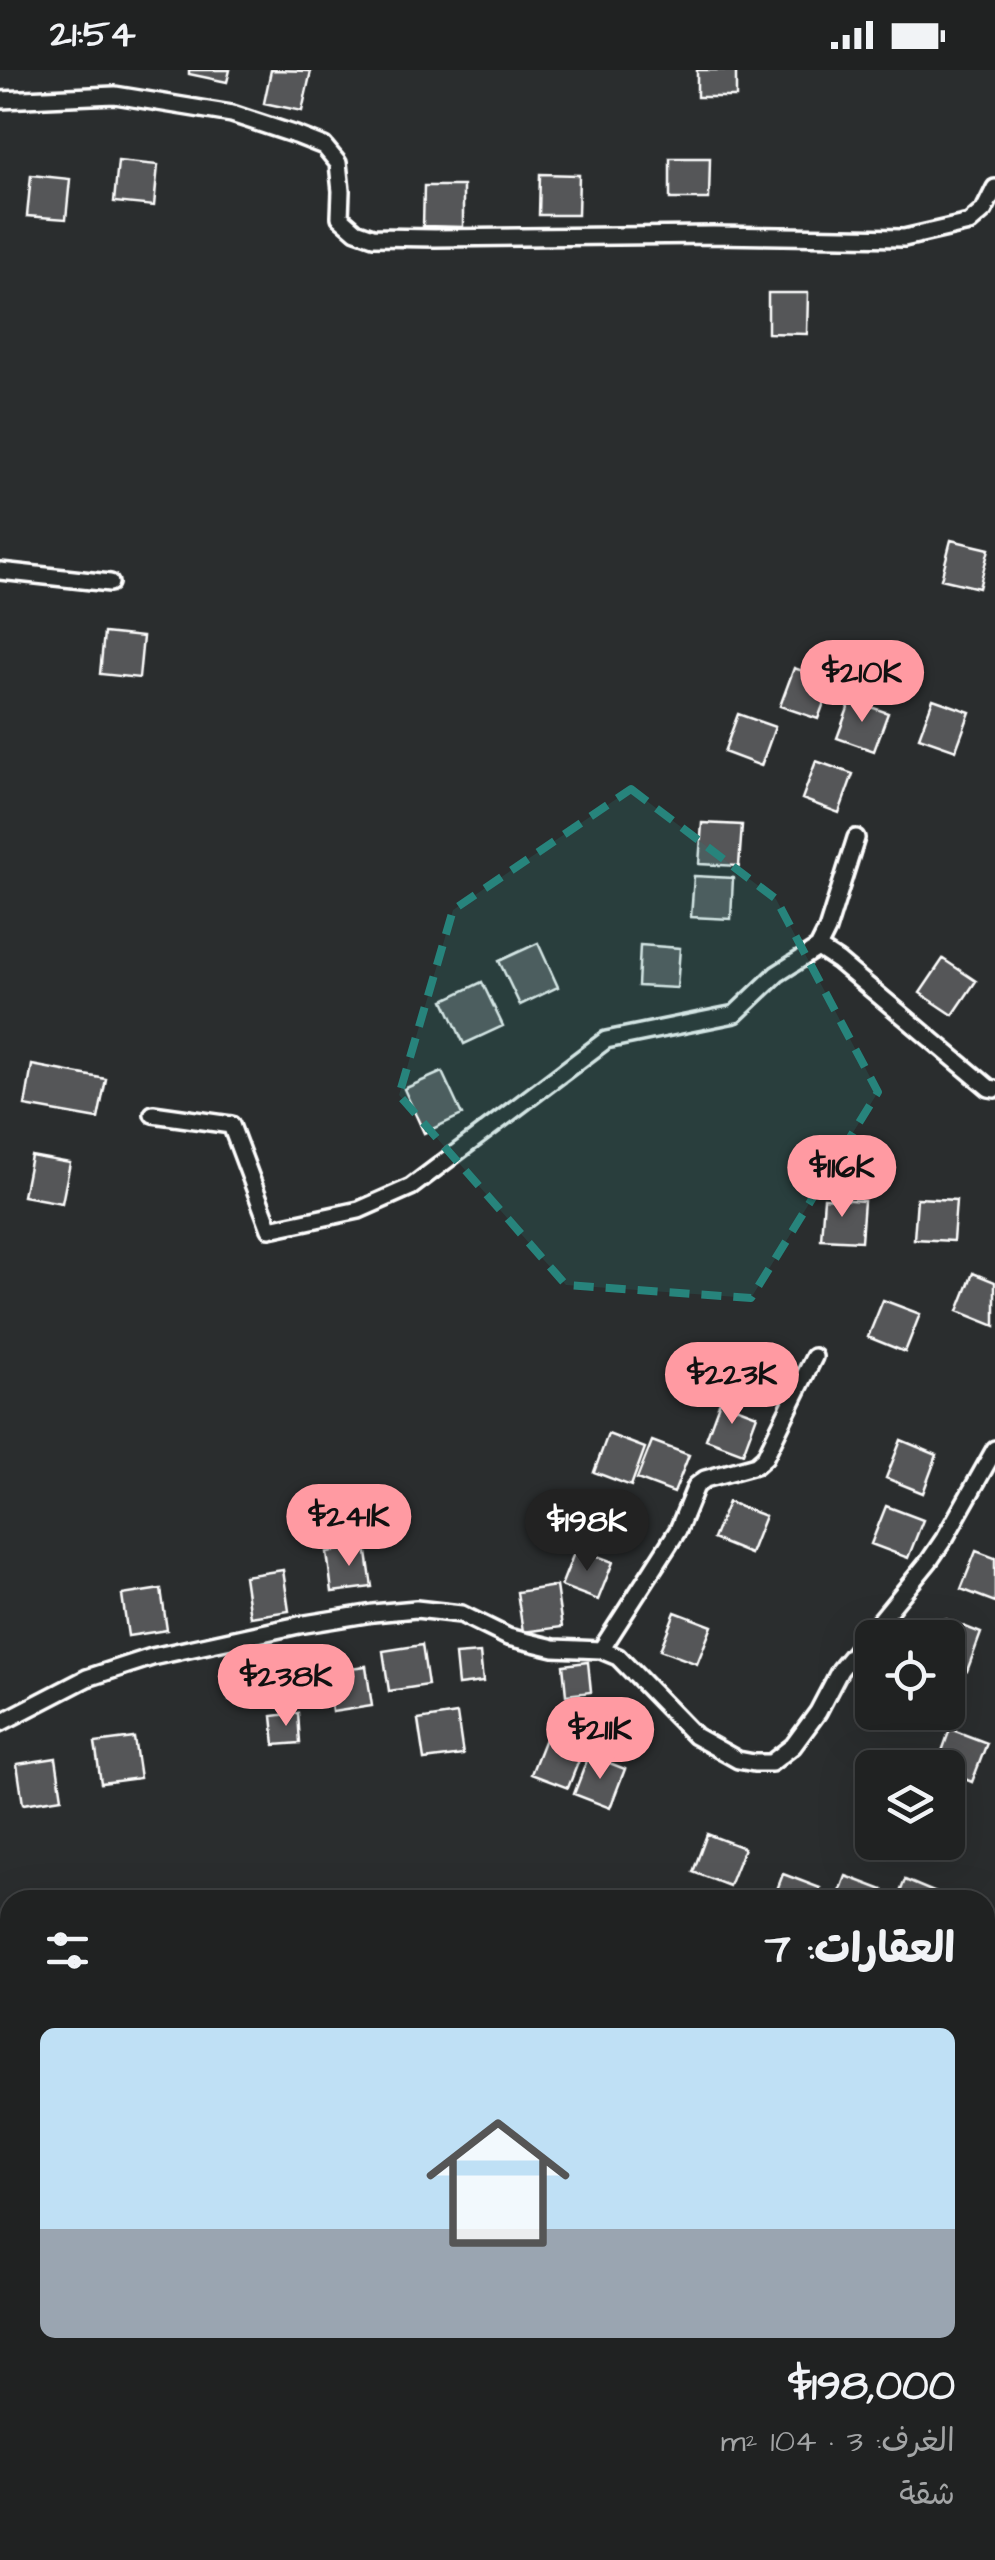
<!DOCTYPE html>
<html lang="ar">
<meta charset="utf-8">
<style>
:root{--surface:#202222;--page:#2d2f2f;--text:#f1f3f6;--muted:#a2a4a5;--line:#3d3f40;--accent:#ff9aa2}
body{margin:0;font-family:"Architects Daughter","Playpen Sans Arabic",sans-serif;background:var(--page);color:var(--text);direction:rtl;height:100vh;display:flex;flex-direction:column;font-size:38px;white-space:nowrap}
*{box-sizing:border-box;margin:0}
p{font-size:32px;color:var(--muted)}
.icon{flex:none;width:55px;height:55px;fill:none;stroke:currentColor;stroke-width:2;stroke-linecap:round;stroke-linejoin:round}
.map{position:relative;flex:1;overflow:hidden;direction:ltr}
.drawer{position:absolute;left:0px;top:1820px;width:995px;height:670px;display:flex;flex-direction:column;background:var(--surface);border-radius:30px 30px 0 0;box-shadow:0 10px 40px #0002,0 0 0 2px var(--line);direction:rtl}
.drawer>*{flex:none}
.fabs{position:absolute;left:855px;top:1550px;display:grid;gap:20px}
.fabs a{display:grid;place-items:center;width:110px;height:110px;border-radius:15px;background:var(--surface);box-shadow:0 10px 40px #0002,0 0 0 2px var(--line);font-size:50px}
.price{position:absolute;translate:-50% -85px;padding:0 22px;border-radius:35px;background:var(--accent);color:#111;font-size:32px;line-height:65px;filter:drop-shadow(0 2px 5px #0008)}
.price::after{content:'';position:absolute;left:50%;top:60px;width:30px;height:22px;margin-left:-15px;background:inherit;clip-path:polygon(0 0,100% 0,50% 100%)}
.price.on{background:#222;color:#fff}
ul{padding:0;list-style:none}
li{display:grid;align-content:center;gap:20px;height:530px;padding:0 40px}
li span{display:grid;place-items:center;height:310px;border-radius:15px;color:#555}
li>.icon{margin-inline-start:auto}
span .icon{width:180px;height:180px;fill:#fffc;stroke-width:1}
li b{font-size:42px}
h2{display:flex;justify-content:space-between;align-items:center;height:120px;padding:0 40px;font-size:42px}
.status{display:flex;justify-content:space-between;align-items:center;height:70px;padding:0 50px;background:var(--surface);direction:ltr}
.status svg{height:28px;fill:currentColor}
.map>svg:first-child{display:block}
.building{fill:#555758;stroke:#fff;stroke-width:2.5}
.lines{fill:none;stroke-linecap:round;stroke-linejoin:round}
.street-casing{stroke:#fff;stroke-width:22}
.street{stroke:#2a2d2e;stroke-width:15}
.marked{fill:#27847c;fill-opacity:0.2;stroke:#27847c;stroke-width:8;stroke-dasharray:20 12;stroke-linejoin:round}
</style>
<div class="status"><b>21:54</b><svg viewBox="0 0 49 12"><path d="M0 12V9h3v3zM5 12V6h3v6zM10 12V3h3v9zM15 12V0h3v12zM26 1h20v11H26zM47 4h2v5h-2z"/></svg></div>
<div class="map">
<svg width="995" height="2490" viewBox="0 0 995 2490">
<rect width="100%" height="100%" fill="#2a2d2e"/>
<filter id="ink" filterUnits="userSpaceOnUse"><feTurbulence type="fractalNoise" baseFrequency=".01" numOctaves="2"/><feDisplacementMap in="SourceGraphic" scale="20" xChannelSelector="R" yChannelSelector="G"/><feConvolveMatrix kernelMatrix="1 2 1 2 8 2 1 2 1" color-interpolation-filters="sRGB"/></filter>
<g filter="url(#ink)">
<!-- building -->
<path class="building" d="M189 0H230L227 12 189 4Z
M271 0 311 1 302 41 264 33Z
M697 0H736V27H697Z
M670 88H710L709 129H670Z
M118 91 158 95 154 136 114 132Z
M540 104 579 105 578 145H539Z
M31 105 70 109 66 149 27 146Z
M424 116H463V157L423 156Z
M768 223H808L807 264 768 263Z
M951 470 989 479 979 518 941 509Z
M104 563 143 567 139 608 100 604Z
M794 598 832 611 818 649 780 636Z
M933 629 970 642 956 680 919 667Z
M851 630 888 643 874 681 837 668Z
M738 644 775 657 761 696 724 682Z
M816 691 853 704 839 743 802 729Z
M702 753 742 755 739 796 699 794Z
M694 806 733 808 731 849 691 847Z
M538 873 558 917 520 935 499 891Z
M640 875 680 878 677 918 638 916Z
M943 889 976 911 953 945 920 923Z
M482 912 503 956 464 974 444 930Z
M32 995 106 1009 98 1049 25 1036Z
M442 1002 462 1045 424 1063 404 1019Z
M31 1086 70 1093 62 1133 23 1126Z
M824 1128 864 1131 861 1171 821 1169Z
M917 1128 956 1130 953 1171 914 1169Z
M973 1203 995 1212V1256L958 1241Z
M883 1230 920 1244 905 1282 868 1267Z
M735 1274 771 1288 756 1326 720 1311Z
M720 1331 757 1345 743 1383 706 1369Z
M608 1364 645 1378 631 1416 594 1402Z
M901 1370 937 1385 923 1423 886 1408Z
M652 1371 689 1385 674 1423 637 1409Z
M361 1420 367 1460 328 1466 322 1425Z
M728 1432 765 1446 750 1484 713 1469Z
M886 1436 923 1450 908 1488 871 1474Z
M366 1476 372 1517 332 1522 327 1482Z
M576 1478 613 1492 598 1530 561 1516Z
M976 1481 995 1488V1532L961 1519Z
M283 1500 289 1541 250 1547 244 1506Z
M556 1516 562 1557 523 1562 517 1522Z
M161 1519 167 1560 128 1566 122 1525Z
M675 1542 712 1556 697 1594 660 1580Z
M945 1549 981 1563 967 1601 948 1593V1568H937Z
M422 1575 428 1615 389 1621 383 1581Z
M480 1583 483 1612 458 1615 455 1585Z
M295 1587 300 1628 261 1633 256 1593Z
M588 1592 591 1622 566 1625 563 1595Z
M366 1596 372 1636 332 1642 327 1601Z
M251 1597 254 1627 229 1630 226 1600Z
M298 1643 300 1673 275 1675 272 1646Z
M457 1644 463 1685 424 1690 418 1650Z
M950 1659 987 1673 972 1712 948 1702V1698H936Z
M546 1666 583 1680 568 1718 531 1704Z
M134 1668 140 1708 101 1713 95 1673Z
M589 1685 625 1699 610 1738 574 1724Z
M56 1688 62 1728 23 1734 17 1694Z
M707 1764 744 1778 729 1816 693 1802Z
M879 1772H921L915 1790 878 1776Z
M783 1804 820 1818 815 1830H773Z
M846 1806 883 1820 879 1830H837Z
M905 1810 941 1825 939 1830H897Z
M0 2163 10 2166V2189L6 2205 0 2204Z
M935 2480H975L963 2490H943Z"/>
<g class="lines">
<defs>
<path id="street" d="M0 30 115 25 232 44 296 65 324 76 338 93 341 121 340 147 356 161 373 167 435 168 713 165 904 168 969 153 984 140 995 118
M0 501 110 513
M856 768 827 860 818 878 838 891 989 1018 995 1019
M153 1044 231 1055 270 1159 359 1140 411 1117 606 970 735 944 777 904 818 878
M601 1580 678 1460 696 1416 705 1409 756 1395 765 1387 814 1287
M0 1653 87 1608 152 1587 299 1555 373 1543 416 1539 461 1544 508 1567 554 1578 601 1580 618 1587 695 1666 738 1690 754 1693H771L793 1676 818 1642 840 1600 929 1491 946 1466 995 1379
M0 2060 10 2056
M985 2114 995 2112
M985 2229 995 2224"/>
</defs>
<!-- street casing -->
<use href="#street" class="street-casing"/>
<!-- street -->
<use href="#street" class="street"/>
</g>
</g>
<!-- marked area -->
<path class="marked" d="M631 719 776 829 878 1022 751 1228 566 1215 399 1025 453 840Z"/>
</svg>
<div class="fabs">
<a><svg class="icon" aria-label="locate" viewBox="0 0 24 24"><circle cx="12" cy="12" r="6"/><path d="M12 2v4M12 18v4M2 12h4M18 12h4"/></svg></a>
<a><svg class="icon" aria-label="layers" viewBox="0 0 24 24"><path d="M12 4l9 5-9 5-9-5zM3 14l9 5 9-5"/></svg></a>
</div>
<b class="price" style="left:862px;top:655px">$210K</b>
<b class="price" style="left:842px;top:1150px">$116K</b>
<b class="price" style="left:732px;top:1357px">$223K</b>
<b class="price" style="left:349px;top:1499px">$241K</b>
<b class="price on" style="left:587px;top:1504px">$198K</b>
<b class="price" style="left:286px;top:1659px">$238K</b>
<b class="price" style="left:600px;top:1712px">$211K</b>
<section class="drawer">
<h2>العقارات: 7<svg class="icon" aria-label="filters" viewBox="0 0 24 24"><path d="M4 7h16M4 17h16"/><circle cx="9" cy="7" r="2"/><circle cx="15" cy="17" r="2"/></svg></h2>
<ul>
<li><span style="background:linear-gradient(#bfe0f5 65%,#9aa5b1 0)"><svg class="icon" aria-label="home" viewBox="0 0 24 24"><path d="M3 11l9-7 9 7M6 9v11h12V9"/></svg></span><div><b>$198,000</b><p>الغرف: 3 · 104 m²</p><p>شقة</p></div></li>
</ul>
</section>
</div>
